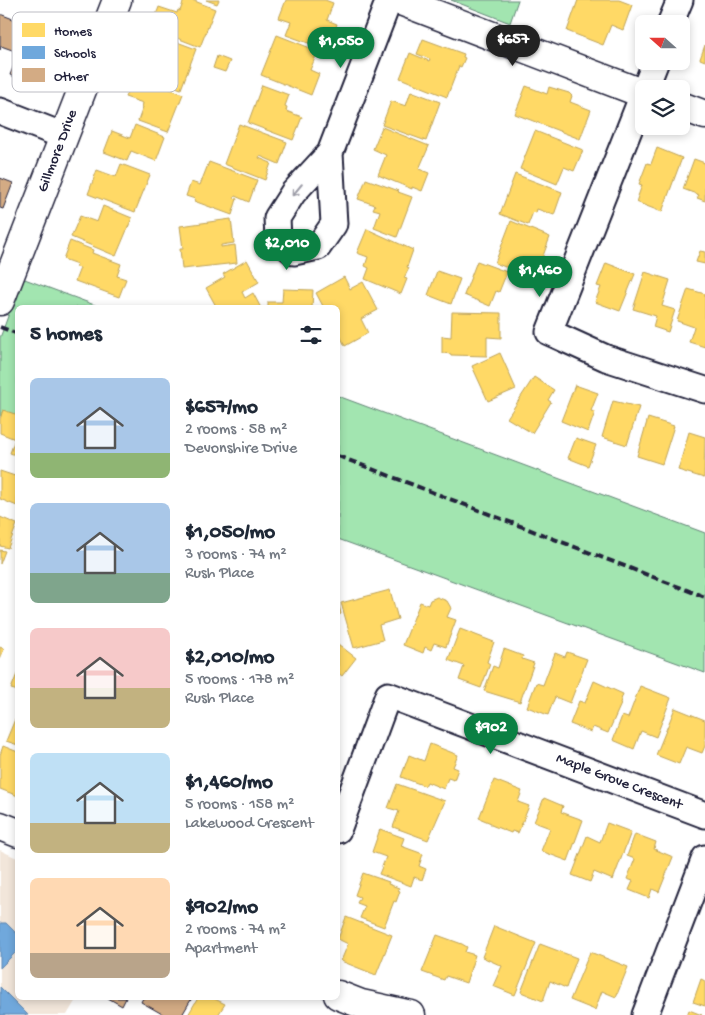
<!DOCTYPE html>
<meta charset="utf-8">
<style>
:root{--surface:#fff;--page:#f2f2f3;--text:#1f2937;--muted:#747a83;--accent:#0b8043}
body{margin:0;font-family:"Gochi Hand",sans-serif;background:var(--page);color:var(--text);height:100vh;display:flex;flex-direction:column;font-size:19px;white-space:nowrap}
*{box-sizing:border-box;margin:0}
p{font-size:16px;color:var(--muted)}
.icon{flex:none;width:28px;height:28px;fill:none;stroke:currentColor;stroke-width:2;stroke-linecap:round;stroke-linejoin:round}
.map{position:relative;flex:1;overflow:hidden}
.panel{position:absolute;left:15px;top:305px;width:325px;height:695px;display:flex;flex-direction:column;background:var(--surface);border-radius:8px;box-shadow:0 2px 8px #0003}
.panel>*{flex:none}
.needle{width:32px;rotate:291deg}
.controls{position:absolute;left:635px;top:15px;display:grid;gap:10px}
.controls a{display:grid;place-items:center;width:55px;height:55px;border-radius:8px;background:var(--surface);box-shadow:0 2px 8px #0003;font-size:25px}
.price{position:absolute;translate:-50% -42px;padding:0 11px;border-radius:18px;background:var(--accent);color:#fff;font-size:16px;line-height:32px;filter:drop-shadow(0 1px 2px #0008)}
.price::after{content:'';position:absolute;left:50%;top:30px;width:15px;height:11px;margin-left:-8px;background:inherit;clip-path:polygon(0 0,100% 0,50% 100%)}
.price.on{background:#222;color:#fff}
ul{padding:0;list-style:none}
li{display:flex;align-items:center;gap:15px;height:125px;padding:0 15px}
li span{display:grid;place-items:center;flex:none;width:140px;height:100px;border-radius:8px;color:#555}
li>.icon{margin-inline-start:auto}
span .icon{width:60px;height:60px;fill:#fffc;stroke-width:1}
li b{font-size:21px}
h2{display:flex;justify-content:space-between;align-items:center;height:60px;padding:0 15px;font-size:21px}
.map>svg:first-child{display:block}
.built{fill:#f2e6da}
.green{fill:#a2e5b0;stroke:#628476}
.homes{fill:#ffd966;stroke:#bda259}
.schools{fill:#6fa8dc;stroke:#5880ac}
.building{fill:#d3ab84;stroke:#22223b}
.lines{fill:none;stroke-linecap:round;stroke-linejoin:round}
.street-casing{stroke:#22223b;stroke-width:29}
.secondary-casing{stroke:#22223b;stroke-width:31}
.street{stroke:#fff;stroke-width:25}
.secondary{stroke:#fff;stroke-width:28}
.rail{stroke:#22223b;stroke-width:4;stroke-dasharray:8 4;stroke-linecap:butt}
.oneway{stroke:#9c9ca7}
.labels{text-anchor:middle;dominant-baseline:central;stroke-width:5;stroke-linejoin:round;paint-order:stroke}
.street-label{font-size:15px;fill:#22223b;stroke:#fff}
.key{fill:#fff;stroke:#bdbdc4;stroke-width:1}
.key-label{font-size:14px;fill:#22223b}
</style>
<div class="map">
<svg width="705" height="1015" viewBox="0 0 705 1015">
<rect width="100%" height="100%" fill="#fff"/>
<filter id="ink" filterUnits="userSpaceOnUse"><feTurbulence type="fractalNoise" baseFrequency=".02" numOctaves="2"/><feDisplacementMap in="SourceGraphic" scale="10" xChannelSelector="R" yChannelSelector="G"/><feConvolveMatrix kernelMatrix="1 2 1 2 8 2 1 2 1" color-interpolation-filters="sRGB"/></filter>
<g filter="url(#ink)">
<!-- built -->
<path class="built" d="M0 850 17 858 18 998H77L67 1015H0Z"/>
<!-- green -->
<path class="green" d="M451 0H518L510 23Z
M22 278 100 307 18 308 17 422 0 416V338Z
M338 396 705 533V673L338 539Z"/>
<!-- homes -->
<path class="homes" d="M184 0H192L215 9 200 47 151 28 159 7 177 13 178 10 180 11Z
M206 0H219L217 4Z
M286 0H325L333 3 327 20 337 24 328 50 286 35 291 22 279 18Z
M578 0H619L632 5 623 30 611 25 603 45 567 31Z
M150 32 196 49 181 89 147 76 154 58 142 53Z
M277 35 318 51 310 70 319 74 311 95 261 75Z
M423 39 464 54 463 57 465 58 461 67 459 66 447 97 400 78 410 53 429 61 430 59 417 54Z
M705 45V61L700 59Z
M217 56 230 61 225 72 213 68Z
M134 75 183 94 168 132 138 121 143 107H142L143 103 125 97Z
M262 85 289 95 285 106 287 107 286 111 302 117 293 140 248 123Z
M526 86 547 94 549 87 569 93 572 96 570 102 591 110 580 139 515 114Z
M411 91 440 102 426 141 382 125 391 101 406 106Z
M239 124 287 142 279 164 260 156 259 158 271 163 265 180 224 164Z
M135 125 165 137 156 161 131 151 127 161 104 152 112 131 130 138Z
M382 127 429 146 419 169 429 173 422 191 412 187V189L378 175 386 155 373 149Z
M535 131 583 150 574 171 564 167 557 184 520 169Z
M657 148 682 158 662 212 636 202 642 185 639 184 647 163 651 164Z
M694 159 705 163V201L697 198 699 195 683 189Z
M209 162 257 180 249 202 235 196 234 198 237 199 232 215 194 201 195 199 186 196 191 182 200 185Z
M121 164 150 175 135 212 88 194 97 170 116 177Z
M515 174 562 192 554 215 537 209 536 213 533 212 528 225 500 214Z
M366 179 399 191 398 192 412 197 397 237 374 228 380 211 373 209 375 205 358 199Z
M103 206 132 218 116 256 71 237 80 216 97 222Z
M231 219 234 243 221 245V247L235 245 237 263 182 269 180 249H183L180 226Z
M511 221 550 237 540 264 528 259 523 274 495 263Z
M367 229 413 250 407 267 409 268 404 278 407 279 401 294 365 279 369 268 365 266 368 257 357 253Z
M70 241 93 250 92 253 121 264 117 276 126 279 119 297 75 281 80 268 76 267 77 264 63 259Z
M700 251 705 252V264L696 262Z
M247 260 259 282 242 292 245 298 253 293 261 308H217L206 288 225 277 223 274Z
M477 261 507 272 499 292 496 291 490 306 464 295Z
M606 263 635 274 620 311 595 302 601 287 597 286Z
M437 271 460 279 451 304 428 295Z
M645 272 670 280 662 306 675 310 668 332 653 327 656 316 633 309Z
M344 277 350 289 363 282 378 310 361 319 368 333 345 346 338 331V308H324L316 293Z
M283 289 313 290 312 308H268V302H282Z
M688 289 705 294V347L689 342 694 327 677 321Z
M452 312 501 313V338L487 337V356L451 355V354L442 353V336L451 337Z
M500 353 516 389 488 401 472 366Z
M534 377 554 390 548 400 551 402 532 433 507 418Z
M575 385 598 393 591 411 595 412 588 432 561 421Z
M613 401 639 407 627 445 602 437Z
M3 410 18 415V456L10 453 15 439 0 433V419Z
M648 418 674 426 662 464 637 456Z
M689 432 705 437 704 478 678 470Z
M576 438 596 445 588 466 568 458Z
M0 471 18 477 17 506 0 499Z
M0 517 17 524 8 548 0 546Z
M0 550 5 551 0 564Z
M390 590 398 619 379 625 383 640 354 648 341 603Z
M437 597 447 601 451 608 447 617 456 620 446 647 434 643 431 650 425 647 423 653 403 645 420 602 428 605 430 600Z
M338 600 341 614 338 615Z
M460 629 494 642 487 662 490 664 481 688 459 680 464 666 448 660Z
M338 644 356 658 342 676 338 673Z
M0 647 4 649 0 659Z
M504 649 523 656 522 659 534 663 520 702 484 691 493 666 498 668Z
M567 652 587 659 570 703 555 697 548 715 527 707 536 683 543 685 555 653 565 657Z
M17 674 18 675V691L11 689Z
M594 681 623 694 620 703 621 704 608 733 593 727 591 732 570 724 579 701 585 703Z
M640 686 671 698 656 737 641 731 634 749 613 740 622 716 628 718Z
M675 708 705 720V746L702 753 686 747 679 764 656 755Z
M18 712V745L6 741Z
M430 744 458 755 453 767 458 769 454 780 448 778 444 789 427 782 425 786 401 777 409 755 424 761Z
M3 746 18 752V796L0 789V755Z
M494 780 522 791 518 802 529 806 518 833 512 831 511 833 491 825V823L479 818Z
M397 784 445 801 428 840 393 827 399 811 388 808Z
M544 798 563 806 561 812 583 820 568 861 541 851 550 828 534 822Z
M607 823 631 832 613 880 594 872 590 882 572 875 587 836 600 842Z
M380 829 404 838 401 846 423 854 419 866 426 869 422 880 414 877 411 886 379 874 386 857 372 852Z
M635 834 656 842 654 849 673 857 659 892 652 889 649 898 629 890 633 881 627 879 635 859 627 856Z
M363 873 389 882 388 884 399 888 398 890 400 891 396 902 394 901 384 927 360 918 365 906 357 903 360 897 355 895Z
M346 917 392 935 376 975 341 961 348 944 338 939Z
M494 926 536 943 515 995 493 986 502 966 482 957Z
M437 935 462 944 467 947 465 952 475 955 466 983 446 976 444 980 422 972Z
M540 944 577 958 566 988 550 981 543 1001 521 992Z
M590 952 628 967 616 997 602 991 595 1010 570 1000Z
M701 979 705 981V1006L693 1002Z
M198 998H213L225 1004 218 1015H188Z
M689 1010 702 1015H687Z"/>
<!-- schools -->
<path class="schools" d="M0 923H6L18 935V950L0 968Z
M0 987 28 1015H0Z"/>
<!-- building -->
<path class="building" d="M0 14 26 24 15 51 1 46 0 50Z
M29 27 67 42 56 71 39 64 32 83 10 75Z
M0 178 13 183 3 209 0 208Z
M108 998H126L122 1006Z
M143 998H192L182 1015H164L141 1002Z"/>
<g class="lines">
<defs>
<path id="street" d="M670 24 680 0
M645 89 656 61
M644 92 549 332 606 358 705 390
M0 111 64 136
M330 153 334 224 318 247 294 252 278 239 277 218 293 193 330 153 389 0
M338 830 388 695 705 815
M645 1015 705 858"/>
<path id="secondary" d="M398 0 644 94
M681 106 705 115
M0 301 117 0
M0 826 18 833
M338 995 361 1004 411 1015"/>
</defs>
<!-- street casing -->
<use href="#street" class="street-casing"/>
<!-- secondary casing -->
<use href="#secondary" class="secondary-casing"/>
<!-- street -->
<use href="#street" class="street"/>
<!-- secondary -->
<use href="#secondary" class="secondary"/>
<!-- rail -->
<path class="rail" d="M0 327 18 334
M338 456 705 597"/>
</g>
<!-- one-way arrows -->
<defs><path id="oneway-shaft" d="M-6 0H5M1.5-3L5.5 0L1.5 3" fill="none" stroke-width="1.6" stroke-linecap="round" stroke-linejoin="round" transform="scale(1.25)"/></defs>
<use class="oneway" href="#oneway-shaft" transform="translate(297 190) rotate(130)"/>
</g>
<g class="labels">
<!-- street labels -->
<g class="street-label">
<text transform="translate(58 151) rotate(-69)">Gillmore Drive</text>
<text transform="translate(619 782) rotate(21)">Maple Grove Crescent</text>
</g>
</g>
<!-- legend -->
<rect x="12" y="12" width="166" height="80" rx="8" class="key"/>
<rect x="22" y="23" width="23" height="14" fill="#ffd966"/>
<rect x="22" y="46" width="23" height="13" fill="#6fa8dc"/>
<rect x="22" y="68" width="23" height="14" fill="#d3ab84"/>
<g class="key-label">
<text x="54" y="35">Homes</text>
<text x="54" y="57">Schools</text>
<text x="54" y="80">Other</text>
</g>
</svg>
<div class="controls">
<a><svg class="needle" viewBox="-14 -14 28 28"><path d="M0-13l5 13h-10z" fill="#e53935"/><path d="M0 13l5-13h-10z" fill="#747a83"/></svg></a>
<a><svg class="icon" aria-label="layers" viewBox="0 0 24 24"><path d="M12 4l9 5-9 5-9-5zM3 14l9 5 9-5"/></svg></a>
</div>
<b class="price on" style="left:513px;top:67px">$657</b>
<b class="price" style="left:341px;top:69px">$1,050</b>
<b class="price" style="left:287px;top:271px">$2,010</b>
<b class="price" style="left:540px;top:298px">$1,460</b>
<b class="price" style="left:491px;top:755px">$902</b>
<section class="panel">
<h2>5 homes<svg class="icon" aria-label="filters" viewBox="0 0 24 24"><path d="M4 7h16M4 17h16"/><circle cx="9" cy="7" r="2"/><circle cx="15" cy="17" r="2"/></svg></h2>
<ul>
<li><span style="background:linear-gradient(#a9c7e8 75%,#8fb573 0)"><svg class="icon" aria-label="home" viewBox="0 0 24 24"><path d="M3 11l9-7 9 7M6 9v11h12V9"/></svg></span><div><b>$657/mo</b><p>2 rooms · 58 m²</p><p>Devonshire Drive</p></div></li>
<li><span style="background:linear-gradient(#a9c7e8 70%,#7fa58c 0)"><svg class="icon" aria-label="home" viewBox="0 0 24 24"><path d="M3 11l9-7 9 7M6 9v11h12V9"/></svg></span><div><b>$1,050/mo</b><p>3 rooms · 74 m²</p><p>Rush Place</p></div></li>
<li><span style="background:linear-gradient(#f6c9c9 60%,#c2b280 0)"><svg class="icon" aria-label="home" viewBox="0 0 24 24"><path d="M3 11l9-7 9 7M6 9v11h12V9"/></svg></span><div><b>$2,010/mo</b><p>5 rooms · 178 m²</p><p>Rush Place</p></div></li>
<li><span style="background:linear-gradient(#bfe0f5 70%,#c2b280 0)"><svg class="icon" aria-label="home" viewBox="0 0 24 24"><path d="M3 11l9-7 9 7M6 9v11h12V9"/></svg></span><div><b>$1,460/mo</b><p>5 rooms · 158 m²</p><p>Lakewood Crescent</p></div></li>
<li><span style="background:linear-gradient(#ffd9b3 75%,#b9a48a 0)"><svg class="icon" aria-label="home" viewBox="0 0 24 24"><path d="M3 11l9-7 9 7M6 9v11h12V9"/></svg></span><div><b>$902/mo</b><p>2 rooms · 74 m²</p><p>Apartment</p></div></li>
</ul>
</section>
</div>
